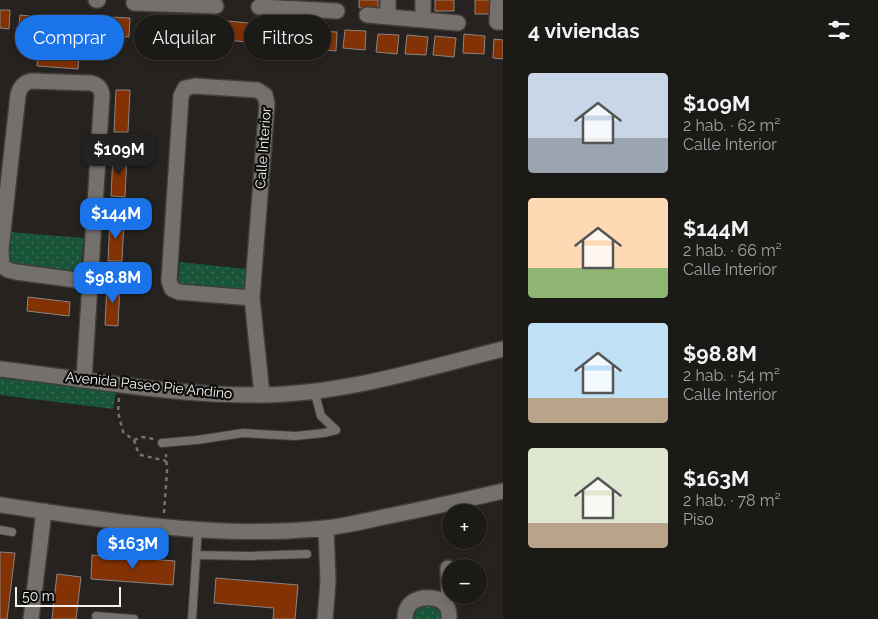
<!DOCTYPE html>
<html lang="es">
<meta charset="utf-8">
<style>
:root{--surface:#1c1a17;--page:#252320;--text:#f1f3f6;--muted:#a0a1a1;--line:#3a3836;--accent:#1a73e8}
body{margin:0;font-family:Raleway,sans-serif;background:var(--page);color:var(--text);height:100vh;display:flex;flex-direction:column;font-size:19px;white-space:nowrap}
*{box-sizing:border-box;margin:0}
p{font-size:16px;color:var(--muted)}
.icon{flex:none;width:28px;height:28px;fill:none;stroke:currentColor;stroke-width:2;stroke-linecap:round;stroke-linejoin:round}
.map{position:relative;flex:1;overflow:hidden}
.sheet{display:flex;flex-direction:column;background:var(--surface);width:375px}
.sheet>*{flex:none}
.top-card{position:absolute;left:15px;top:15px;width:412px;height:45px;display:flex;gap:10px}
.buttons{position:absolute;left:442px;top:504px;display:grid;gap:10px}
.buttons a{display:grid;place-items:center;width:45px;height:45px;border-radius:50%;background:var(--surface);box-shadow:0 2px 8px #0003,0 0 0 1px var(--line);font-size:25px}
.scale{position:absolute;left:15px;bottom:12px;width:106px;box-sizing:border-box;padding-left:5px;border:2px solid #f3f1ef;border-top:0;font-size:14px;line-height:18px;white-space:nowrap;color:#f3f1ef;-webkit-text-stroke:4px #0d0c0a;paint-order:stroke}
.price{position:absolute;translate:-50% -42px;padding:0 11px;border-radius:10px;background:var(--accent);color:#fff;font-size:16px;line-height:32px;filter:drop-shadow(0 1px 2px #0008)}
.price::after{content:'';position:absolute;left:50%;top:30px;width:15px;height:11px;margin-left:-8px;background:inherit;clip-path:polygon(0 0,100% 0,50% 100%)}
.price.active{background:#222;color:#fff}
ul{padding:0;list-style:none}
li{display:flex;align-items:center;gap:15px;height:125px;padding:0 25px}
li span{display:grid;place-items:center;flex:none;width:140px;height:100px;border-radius:5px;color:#555}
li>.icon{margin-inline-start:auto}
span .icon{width:60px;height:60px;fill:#fffc;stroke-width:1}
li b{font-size:21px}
h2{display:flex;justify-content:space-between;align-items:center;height:60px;padding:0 25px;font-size:21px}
.chip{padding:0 18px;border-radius:22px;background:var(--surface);box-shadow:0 2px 8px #0003,0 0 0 1px var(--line);font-size:18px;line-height:45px}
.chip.active{background:var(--accent);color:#fff}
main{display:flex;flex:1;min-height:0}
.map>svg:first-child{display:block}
.grass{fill:url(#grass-dots)}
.building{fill:#823203;stroke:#8b8583}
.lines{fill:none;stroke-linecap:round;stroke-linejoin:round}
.lane-casing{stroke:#403e3c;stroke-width:10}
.street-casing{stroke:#403e3c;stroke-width:18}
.path{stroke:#757370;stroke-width:2.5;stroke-dasharray:4 4;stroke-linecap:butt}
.lane{stroke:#74706c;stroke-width:8}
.street{stroke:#74706c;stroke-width:15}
.labels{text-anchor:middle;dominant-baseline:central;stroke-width:4.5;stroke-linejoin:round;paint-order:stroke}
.street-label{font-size:14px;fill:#f3f1ef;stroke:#0d0c0a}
</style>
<main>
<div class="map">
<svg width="503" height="619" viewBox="0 0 503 619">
<defs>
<pattern id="grass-dots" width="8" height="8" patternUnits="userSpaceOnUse" patternTransform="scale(1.25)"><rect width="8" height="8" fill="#185438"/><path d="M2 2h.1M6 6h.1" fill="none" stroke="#3a6d55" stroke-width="1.8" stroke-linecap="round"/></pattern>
</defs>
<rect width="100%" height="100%" fill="#25221f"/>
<!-- grass -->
<path class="grass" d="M10 232 84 238 80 272 11 263 7 251Z
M180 262 246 269 244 291 178 285Z
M0 378 116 392 113 409 0 395Z
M437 602 445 619H410L413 608Z"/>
<!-- building -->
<path class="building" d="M359 0H378V8H359Z
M435 0H454V11H435Z
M475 0H494V14H475Z
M0 10H10L9 29 0 28Z
M20 15 41 17 39 36 18 34Z
M109 17 130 18 129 37 108 36Z
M49 19 70 21 69 39 48 38Z
M79 21 100 22 99 41 77 39Z
M228 21 249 23 247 42 226 40Z
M170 23 191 25 190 44 169 42Z
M139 24 160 25 159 44 138 42Z
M199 25 220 27 218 46 197 44Z
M257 28 278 30 276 49 255 47Z
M288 30 309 31 308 50 286 48Z
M345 30 366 31 365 50 343 48Z
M316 31 337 32 336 51 315 49Z
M378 34 399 35 397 54 376 52Z
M464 34 485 36 484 54 463 53Z
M407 35 428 37 426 55 405 54Z
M435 36 456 38 454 57 433 55Z
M494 39 503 40V59L493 58Z
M38 52 79 55 78 69 37 66Z
M116 90H130L128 132H114Z
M113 154 127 155 125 197 111 196Z
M110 219 124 220 122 261H108Z
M107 283 120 284 118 326 105 325Z
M28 297 70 302 69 316 27 311Z
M0 552 15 553 7 619H0Z
M92 555 175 561 173 585 91 579Z
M57 574 81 577 76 619H52Z
M216 578 298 585 295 619H273L274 608 214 603Z"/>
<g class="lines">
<defs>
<path id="lane" d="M162 443 197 440 243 433 295 436 324 433 336 430 321 416 314 390
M0 530 12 532
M196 555 250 556 307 554
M96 616 134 619
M192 619 198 528"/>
<path id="street" d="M96 0H98
M388 0V17
M423 0V20
M498 0 497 22H503
M134 3 216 6
M259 7 337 11
M367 15 458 23
M252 298 179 292 172 289 169 281 181 96 185 88 195 86 257 90 265 95 267 104 252 298 262 395
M0 369C86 379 174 396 261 395 343 394 424 369 503 349
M84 379 102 94C100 87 98 85 91 83L31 81C23 83 20 87 18 95L1 249 2 266 8 270 16 272 91 282
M0 505C107 520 217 540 325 528 345 526 365 521 384 517 424 509 464 500 503 491
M444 602 449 594 448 568
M31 619 44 511
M325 619 328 582 326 528
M405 619C405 612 407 605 414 601 423 596 442 596 447 607 449 610 449 615 449 619"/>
</defs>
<!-- lane casing -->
<use href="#lane" class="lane-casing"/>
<!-- street casing -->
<use href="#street" class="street-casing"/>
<!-- path -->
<path class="path" d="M119 398 118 412 123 432 134 440 138 452 141 455 166 461
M134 440 142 437 154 439
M164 513 167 471 166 454"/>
<!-- lane -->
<use href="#lane" class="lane"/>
<!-- street -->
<use href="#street" class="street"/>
</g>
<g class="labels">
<!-- street labels -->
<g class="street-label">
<text transform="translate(263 148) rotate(-86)">Calle Interior</text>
<text transform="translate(149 385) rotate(6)">Avenida Paseo Pie Andino</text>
</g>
</g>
</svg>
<div class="buttons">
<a>+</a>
<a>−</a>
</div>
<div class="scale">50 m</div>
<b class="price active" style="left:119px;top:176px">$109M</b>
<b class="price" style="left:116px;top:240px">$144M</b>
<b class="price" style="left:113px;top:304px">$98.8M</b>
<b class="price" style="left:133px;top:570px">$163M</b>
<div class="top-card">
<a class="chip active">Comprar</a>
<a class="chip">Alquilar</a>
<a class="chip">Filtros</a>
</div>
</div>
<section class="sheet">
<h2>4 viviendas<svg class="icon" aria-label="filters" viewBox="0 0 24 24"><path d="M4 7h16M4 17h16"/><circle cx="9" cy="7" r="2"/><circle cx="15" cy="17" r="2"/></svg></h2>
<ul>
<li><span style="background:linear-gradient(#c9d6e8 65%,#9aa5b1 0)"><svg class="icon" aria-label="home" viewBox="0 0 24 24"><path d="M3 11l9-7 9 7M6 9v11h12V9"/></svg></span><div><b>$109M</b><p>2 hab. · 62 m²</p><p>Calle Interior</p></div></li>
<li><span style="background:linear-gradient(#ffd9b3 70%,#8fb573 0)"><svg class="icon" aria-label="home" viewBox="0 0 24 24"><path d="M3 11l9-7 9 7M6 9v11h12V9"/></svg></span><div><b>$144M</b><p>2 hab. · 66 m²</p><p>Calle Interior</p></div></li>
<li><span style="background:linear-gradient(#bfe0f5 75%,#b9a48a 0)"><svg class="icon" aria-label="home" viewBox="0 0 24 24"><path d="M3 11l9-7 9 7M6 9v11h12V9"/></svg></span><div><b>$98.8M</b><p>2 hab. · 54 m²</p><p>Calle Interior</p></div></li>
<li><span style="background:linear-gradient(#dfe7d0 75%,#b9a48a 0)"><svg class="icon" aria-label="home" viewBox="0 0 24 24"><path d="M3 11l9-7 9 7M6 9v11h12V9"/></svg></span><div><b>$163M</b><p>2 hab. · 78 m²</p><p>Piso</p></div></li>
</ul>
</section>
</main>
